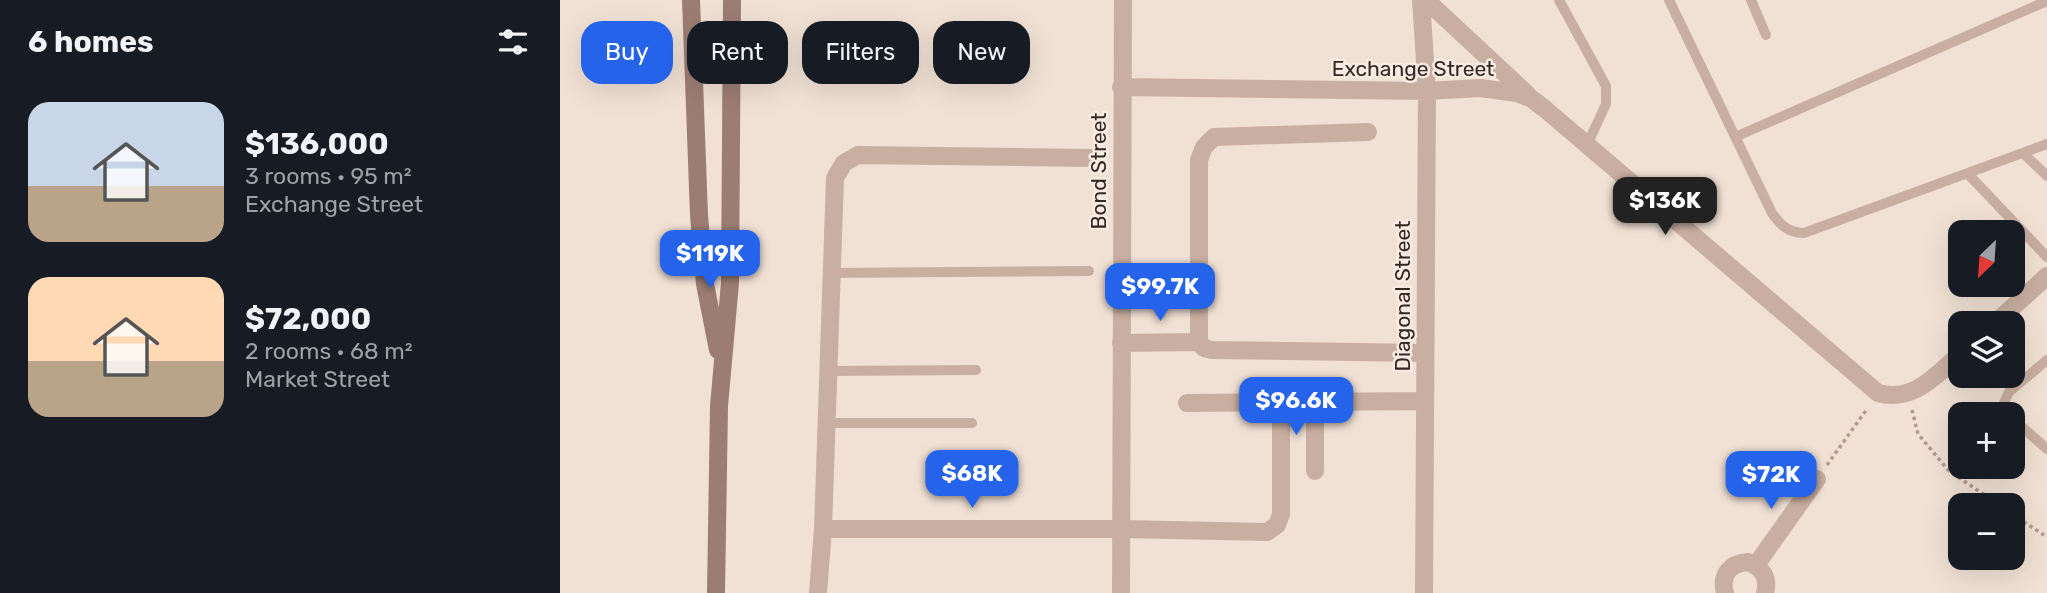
<!DOCTYPE html>
<meta charset="utf-8">
<style>
:root{--surface:#171b24;--page:#242831;--text:#f1f3f6;--muted:#9ea1a6;--accent:#2563eb}
body{margin:0;font-family:Rubik,sans-serif;background:var(--page);color:var(--text);height:100vh;display:flex;flex-direction:column;font-size:26px;white-space:nowrap}
*{box-sizing:border-box;margin:0}
p{font-size:23px;color:var(--muted)}
.icon{flex:none;width:38px;height:38px;fill:none;stroke:currentColor;stroke-width:2;stroke-linecap:round;stroke-linejoin:round}
.map{position:relative;flex:1;overflow:hidden}
.sheet{display:flex;flex-direction:column;background:var(--surface);width:560px}
.sheet>*{flex:none}
.guide{position:absolute;left:21px;top:21px;width:665px;height:63px;display:flex;gap:14px}
.needle{width:46px;rotate:205deg}
.buttons{position:absolute;left:1388px;top:220px;display:grid;gap:14px}
.buttons a{display:grid;place-items:center;width:77px;height:77px;border-radius:14px;background:var(--surface);box-shadow:0 7px 28px #0002;font-size:35px}
.price{position:absolute;translate:-50% -60px;padding:0 16px;border-radius:14px;background:var(--accent);color:#fff;font-size:23px;line-height:46px;filter:drop-shadow(0 2px 4px #0008)}
.price::after{content:'';position:absolute;left:50%;top:42px;width:21px;height:16px;margin-left:-10px;background:inherit;clip-path:polygon(0 0,100% 0,50% 100%)}
.price.active{background:#222;color:#fff}
ul{padding:0;list-style:none}
li{display:flex;align-items:center;gap:21px;height:175px;padding:0 28px}
li span{display:grid;place-items:center;flex:none;width:196px;height:140px;border-radius:21px;color:#555}
li>.icon{margin-inline-start:auto}
span .icon{width:84px;height:84px;fill:#fffc;stroke-width:1}
li b{font-size:30px}
h2{display:flex;justify-content:space-between;align-items:center;height:84px;padding:0 28px;font-size:30px}
.chip{padding:0 24px;border-radius:21px;background:var(--surface);box-shadow:0 7px 28px #0002;font-size:24px;line-height:63px}
.chip.active{background:var(--accent);color:#fff}
main{display:flex;flex:1;min-height:0}
.map>svg:first-child{display:block}
.lines{fill:none;stroke-linecap:round;stroke-linejoin:round}
.path{stroke:#b5998c;stroke-width:3.5;stroke-dasharray:3.5 3.5;stroke-linecap:butt}
.service{stroke:#c9afa1;stroke-width:10}
.minor{stroke:#c9afa1;stroke-width:18}
.secondary{stroke:#9c7d73;stroke-width:18}
.labels{text-anchor:middle;dominant-baseline:central;stroke-width:5;stroke-linejoin:round;paint-order:stroke}
.street-label{font-size:21px;fill:#332724;stroke:#f9ebe1}
</style>
<main>
<section class="sheet">
<h2>6 homes<svg class="icon" aria-label="filters" viewBox="0 0 24 24"><path d="M4 7h16M4 17h16"/><circle cx="9" cy="7" r="2"/><circle cx="15" cy="17" r="2"/></svg></h2>
<ul>
<li><span style="background:linear-gradient(#c9d6e8 60%,#b9a48a 0)"><svg class="icon" aria-label="home" viewBox="0 0 24 24"><path d="M3 11l9-7 9 7M6 9v11h12V9"/></svg></span><div><b>$136,000</b><p>3 rooms · 95 m²</p><p>Exchange Street</p></div></li>
<li><span style="background:linear-gradient(#ffd9b3 60%,#b9a48a 0)"><svg class="icon" aria-label="home" viewBox="0 0 24 24"><path d="M3 11l9-7 9 7M6 9v11h12V9"/></svg></span><div><b>$72,000</b><p>2 rooms · 68 m²</p><p>Market Street</p></div></li>
</ul>
</section>
<div class="map">
<svg width="1487" height="593" viewBox="0 0 1487 593">
<rect width="100%" height="100%" fill="#f1e1d5"/>
<g class="lines">
<!-- path -->
<path class="path" d="M1352 410 1358 434 1389 471 1441 506
M1267 465 1307 409
M1452 514 1487 537"/>
<!-- service -->
<path class="service" d="M999 0 1046 86V104L1027 145
M1109 0 1212 213C1220 225 1229 233 1244 233L1487 144
M1191 0 1206 35
M1175 137 1487 1
M1464 154 1487 176
M1408 174 1487 257
M271 273 529 271
M268 371 416 370
M1449 415 1443 405 1449 392 1487 360
M1452 418 1487 449
M266 423H412"/>
<!-- minor -->
<path class="minor" d="M861 0 867 91 864 593
M866 0 968 95
M561 87 867 91 920 88 957 93 972 99 985 109 1318 393C1353 403 1376 375 1400 354
M808 132 654 137 644 147 639 160V342L644 348 652 350 864 353
M1434 324 1487 276
M561 343 639 342
M755 402V471
M627 403 865 401
M263 529H562L707 532 717 525 721 514V402
M1196 565 1257 479
M258 593 263 529 275 178 284 163 298 155 532 158
M561 593 563 0
M1165 593C1160 575 1170 563 1188 562 1203 568 1209 578 1205 593"/>
<!-- secondary -->
<path class="secondary" d="M131 0 139 215 145 284 158 350
M156 593 159 406 170 283 172 0"/>
</g>
<g class="labels">
<!-- street labels -->
<g class="street-label">
<text x="853" y="68">Exchange Street</text>
<text transform="translate(538 171) rotate(-90)">Bond Street</text>
<text transform="translate(842 296) rotate(-90)">Diagonal Street</text>
</g>
</g>
</svg>
<div class="buttons">
<a><svg class="needle" viewBox="-14 -14 28 28"><path d="M0-13l5 13h-10z" fill="#e53935"/><path d="M0 13l5-13h-10z" fill="#9ea1a6"/></svg></a>
<a><svg class="icon" aria-label="layers" viewBox="0 0 24 24"><path d="M12 4l9 5-9 5-9-5zM3 14l9 5 9-5"/></svg></a>
<a>+</a>
<a>−</a>
</div>
<b class="price active" style="left:1105px;top:237px">$136K</b>
<b class="price" style="left:150px;top:290px">$119K</b>
<b class="price" style="left:600px;top:323px">$99.7K</b>
<b class="price" style="left:736px;top:437px">$96.6K</b>
<b class="price" style="left:412px;top:510px">$68K</b>
<b class="price" style="left:1211px;top:511px">$72K</b>
<div class="guide">
<a class="chip active">Buy</a>
<a class="chip">Rent</a>
<a class="chip">Filters</a>
<a class="chip">New</a>
</div>
</div>
</main>
